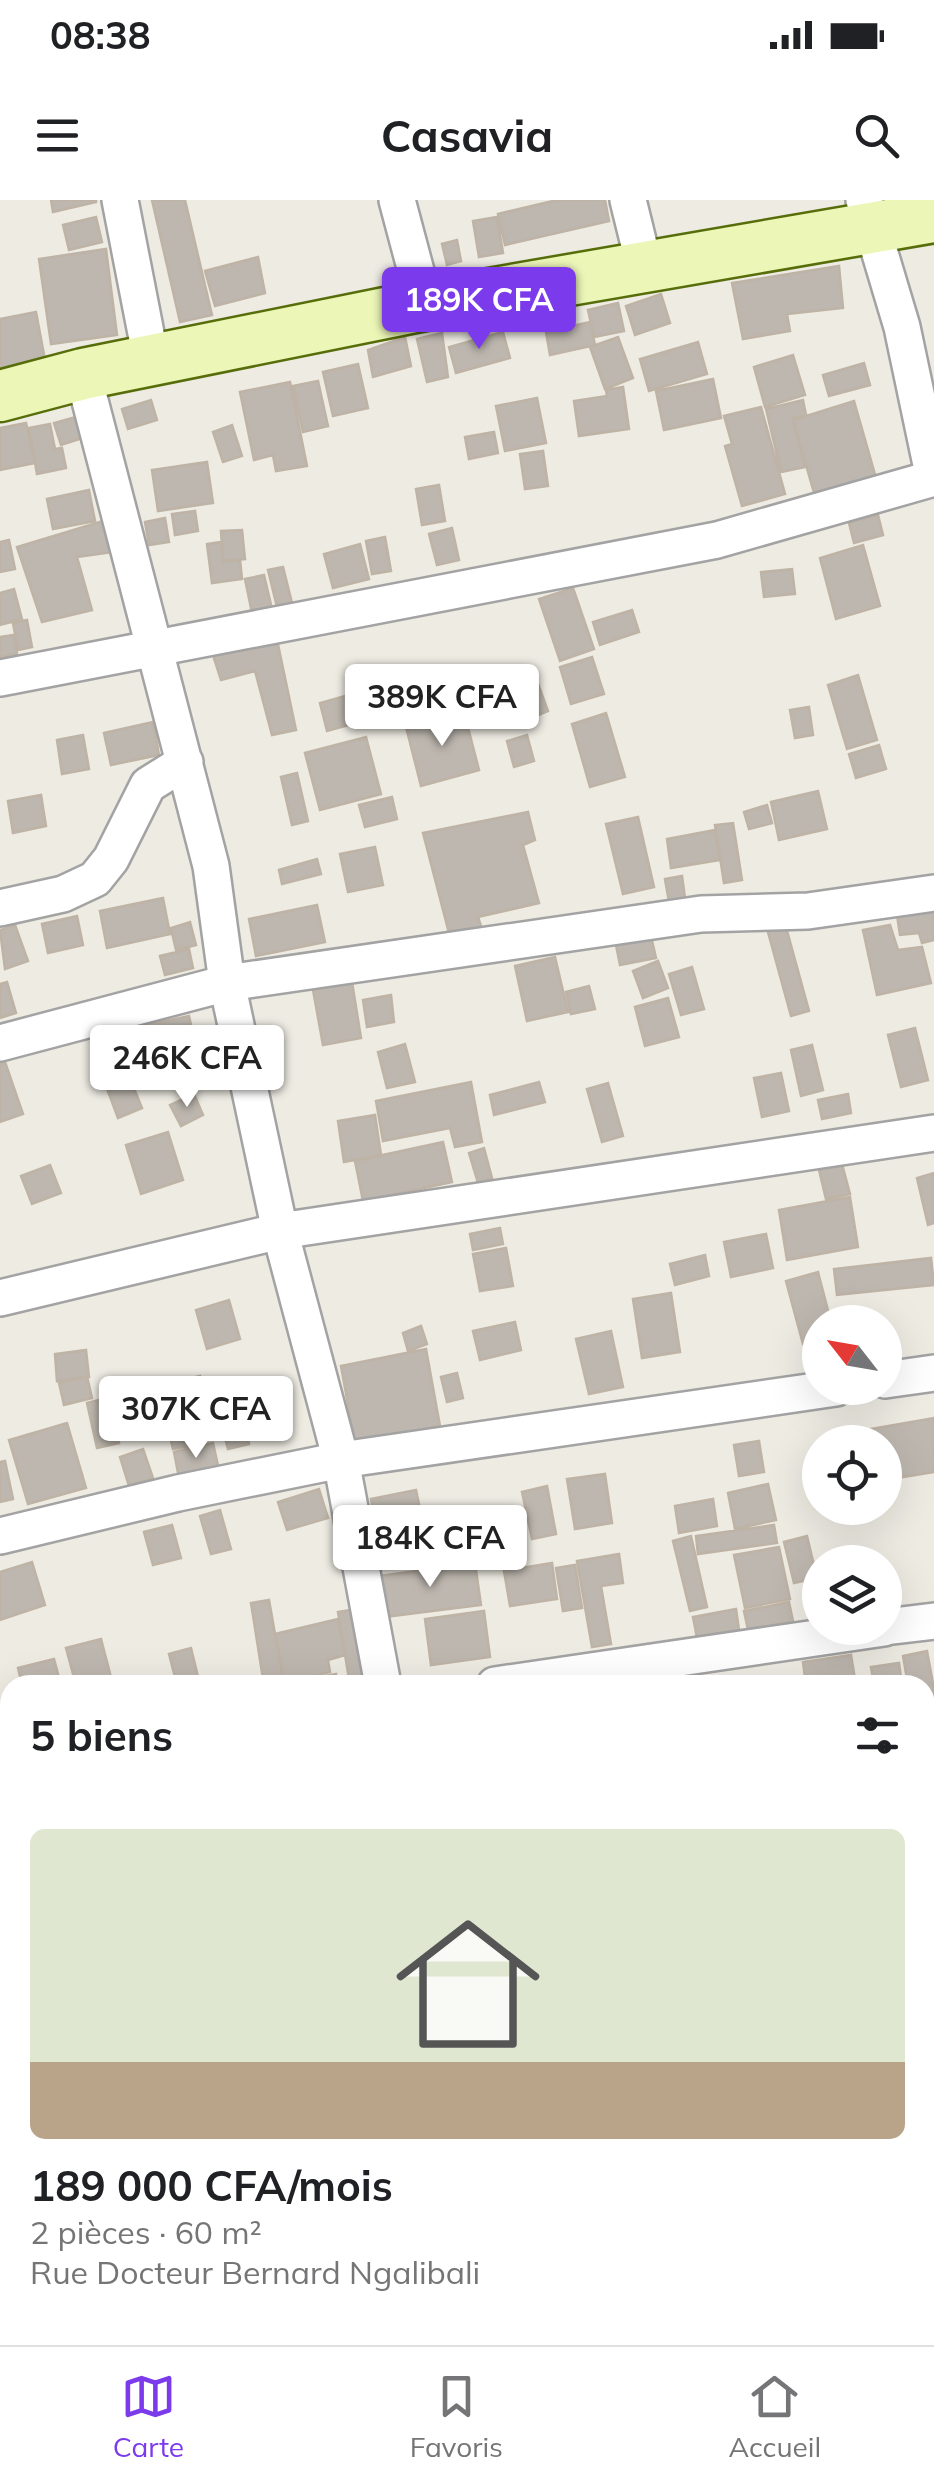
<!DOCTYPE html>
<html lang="fr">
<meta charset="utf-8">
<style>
:root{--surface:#fff;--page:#f2f2f2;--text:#202124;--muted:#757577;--line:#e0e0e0;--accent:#7c3aed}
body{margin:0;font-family:Mulish,sans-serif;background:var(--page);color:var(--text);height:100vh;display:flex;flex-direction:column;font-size:38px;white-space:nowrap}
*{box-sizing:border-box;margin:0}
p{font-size:32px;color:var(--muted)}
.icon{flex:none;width:55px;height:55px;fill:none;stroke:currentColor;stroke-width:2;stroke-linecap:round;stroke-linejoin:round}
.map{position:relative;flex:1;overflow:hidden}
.sheet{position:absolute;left:0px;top:1475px;width:935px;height:670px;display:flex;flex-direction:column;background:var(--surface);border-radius:30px 30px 0 0;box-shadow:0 10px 40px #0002}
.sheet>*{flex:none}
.needle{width:65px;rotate:301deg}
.tools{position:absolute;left:802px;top:1105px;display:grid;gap:20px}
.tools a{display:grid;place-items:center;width:100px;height:100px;border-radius:50%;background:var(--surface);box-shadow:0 10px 40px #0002;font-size:50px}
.price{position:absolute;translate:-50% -85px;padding:0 22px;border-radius:10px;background:#fff;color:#222;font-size:32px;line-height:65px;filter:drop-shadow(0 2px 5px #0008)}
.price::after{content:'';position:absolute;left:50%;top:60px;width:30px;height:22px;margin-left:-15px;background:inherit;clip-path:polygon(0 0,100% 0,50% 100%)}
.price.active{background:var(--accent);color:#fff}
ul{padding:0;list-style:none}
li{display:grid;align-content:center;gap:20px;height:530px;padding:0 30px}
li span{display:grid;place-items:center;height:310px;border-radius:15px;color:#555}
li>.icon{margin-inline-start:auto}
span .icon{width:180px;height:180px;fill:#fffc;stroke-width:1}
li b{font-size:42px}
h2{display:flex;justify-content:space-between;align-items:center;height:120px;padding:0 30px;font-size:42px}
.status{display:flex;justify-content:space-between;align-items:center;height:70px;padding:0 50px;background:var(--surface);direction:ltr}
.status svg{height:28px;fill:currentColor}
header{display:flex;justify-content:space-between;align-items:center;height:130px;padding:0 30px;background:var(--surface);font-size:45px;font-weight:700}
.tabs{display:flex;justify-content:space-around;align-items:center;height:140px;border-top:2px solid var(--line);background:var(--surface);font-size:28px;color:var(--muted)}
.tabs a{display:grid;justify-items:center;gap:5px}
.tabs .active{color:var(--accent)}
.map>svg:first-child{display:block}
.building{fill:#bdb7af;stroke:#beb3a5;stroke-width:2.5}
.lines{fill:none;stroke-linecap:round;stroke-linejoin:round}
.street-casing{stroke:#a3a3a3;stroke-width:40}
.secondary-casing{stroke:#576d09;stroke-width:55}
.street{stroke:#fff;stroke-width:35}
.secondary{stroke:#ecf6b7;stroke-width:50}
</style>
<div class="status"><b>08:38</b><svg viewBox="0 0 49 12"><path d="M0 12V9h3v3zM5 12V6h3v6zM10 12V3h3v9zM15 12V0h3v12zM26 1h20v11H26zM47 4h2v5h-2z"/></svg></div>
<header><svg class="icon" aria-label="menu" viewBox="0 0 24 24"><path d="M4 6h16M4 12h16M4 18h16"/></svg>Casavia<svg class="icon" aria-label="search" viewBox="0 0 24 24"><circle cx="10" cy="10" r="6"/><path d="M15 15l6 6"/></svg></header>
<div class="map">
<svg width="934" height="2145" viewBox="0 0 934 2145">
<rect width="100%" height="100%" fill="#edebe2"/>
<!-- building -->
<path class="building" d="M51 0H96V2L53 12Z
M152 0H185L212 115 180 122Z
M557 0H605L609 21 505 45 498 14Z
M96 17 102 42 69 50 63 25Z
M497 17 503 53 479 57 473 21Z
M457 40 461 61 447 65 442 44Z
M106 49 117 135 51 144 39 59Z
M258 57 265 93 215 106 205 71Z
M839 66 843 108 787 114 790 131 743 139 732 83Z
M661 94 670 123 635 135 626 106Z
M618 103 624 131 594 137 588 110Z
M36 112 45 160 0 169V119Z
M590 122 595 145 550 155 546 132Z
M503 132 510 158 456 173 449 147Z
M442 133 448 177 427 182 417 139Z
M405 137 411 166 373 177 368 150Z
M618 137 633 178 605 189 590 147Z
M698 142 707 174 649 191 640 159Z
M793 155 805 195 765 207 754 167Z
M864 163 870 185 829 196 823 175Z
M358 164 368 208 333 216 323 172Z
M713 179 721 218 664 230 656 191Z
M318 181 328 226 303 232 293 186Z
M290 182 307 266 276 271 273 255 254 260 240 192Z
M623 187 629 229 579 236 574 201 607 196 606 190Z
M537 198 546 243 505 251 496 206Z
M151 200 157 220 128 229 122 209Z
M803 200 806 215 793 218 805 267 781 272 766 209Z
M854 201 876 278 815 296 793 220Z
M761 207 785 294 742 306 725 246 732 244 724 216Z
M83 215 89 236 61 245 54 223Z
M26 223 35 263 0 270V228Z
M50 224 55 249 62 248 66 268 37 274 29 228Z
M232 225 242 256 223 262 213 232Z
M494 232 498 253 469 259 465 237Z
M543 251 548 286 525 289 520 254Z
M207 262 213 303 158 311 152 270Z
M439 285 445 321 422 325 416 289Z
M89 290 95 321 53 329 47 299Z
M195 311 198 331 175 335 172 314Z
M878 315 883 335 854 343 849 323Z
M165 318 169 342 149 345 145 322Z
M106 320 113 352 77 357 92 410 42 422 17 347Z
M452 328 459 360 437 365 429 334Z
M242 330 245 359 223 361 221 331Z
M385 337 391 371 372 374 366 341Z
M9 340 15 369 0 372V342Z
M221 342 223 362 240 360 242 379 212 383 207 344Z
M360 344 369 379 333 388 324 354Z
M863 345 880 406 836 419 820 358Z
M283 367 292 403 277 407 268 370Z
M792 369 795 394 764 397 761 372Z
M264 375 272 409 252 413 245 379Z
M573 388 594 449 560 461 539 399Z
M14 389 22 419 0 425V393Z
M632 410 639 432 600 445 593 422Z
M27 420 32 447 18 450 13 423Z
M14 435 17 454 0 457V437Z
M276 435 296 530 272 535 255 471 221 480 211 449Z
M592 457 604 494 571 504 560 467Z
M534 473 548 511 516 524 501 486Z
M858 475 877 540 847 549 828 485Z
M352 494 360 522 327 531 320 503Z
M809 507 813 535 795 538 790 510Z
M464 512 479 570 421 586 406 527Z
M606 513 625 577 590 587 572 524Z
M153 522 159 555 111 565 104 533Z
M83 535 89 569 62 574 57 540Z
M527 535 534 561 514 567 507 541Z
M366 537 381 594 320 610 305 553Z
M879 545 886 569 856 578 849 554Z
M297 573 308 621 292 625 281 577Z
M818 591 827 629 779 640 771 602Z
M41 595 46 626 13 633 8 601Z
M392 597 397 619 365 627 359 605Z
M767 605 772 623 749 629 744 612Z
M528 612 535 640 523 645 539 703 478 717 481 726 449 733 423 633Z
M638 617 654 687 623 694 606 624Z
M733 623 742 680 724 683 715 625Z
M715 630 720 660 671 668 667 639Z
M375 647 383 685 348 692 340 654Z
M317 659 321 674 282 684 279 670Z
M682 676 685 698 669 702 665 679Z
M163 698 170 734 107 748 100 711Z
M317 705 325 742 256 756 249 719Z
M934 709V740L922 743 919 733 900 735 897 715Z
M77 716 83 745 48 753 42 724Z
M190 722 196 745 176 750 171 728Z
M15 725 28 761 5 769 0 730Z
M890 725 898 750 922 747 931 783 877 795 863 730Z
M786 727 809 811 791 816 768 732Z
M650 732 656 758 620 765 615 740Z
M189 749 193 768 165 775 160 756Z
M555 757 568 812 527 821 515 766Z
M658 761 668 788 643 798 633 771Z
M692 767 704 809 681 815 669 774Z
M7 782 16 813 0 818V784Z
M352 782 361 838 323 845 313 790Z
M589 786 595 809 571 814 566 792Z
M391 795 394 822 367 827 363 800Z
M668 798 679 837 645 846 635 807Z
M189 816 196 847 149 858 142 826Z
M915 828 928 880 901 887 888 835Z
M405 844 415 882 387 888 378 852Z
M812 845 823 890 801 896 791 850Z
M192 861 199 884 178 891 170 868Z
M5 862 23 914 0 922V864Z
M126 869 142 908 118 918 103 878Z
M781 873 789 911 762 917 754 878Z
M471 882 482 942 455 947 450 928 383 941 376 901Z
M539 882 545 902 494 915 490 895Z
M608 883 623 936 602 942 587 889Z
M194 894 203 915 181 926 170 905Z
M848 894 851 913 822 919 818 900Z
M375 915 381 955 344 962 338 921Z
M168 932 183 980 141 994 126 945Z
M443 942 452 982 363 1001 355 961Z
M484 948 492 978 478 983 469 953Z
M842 964 850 994 826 999 819 970Z
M50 965 61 993 32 1004 21 976Z
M934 973V1023L928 1025 917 978Z
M850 997 858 1047 787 1060 779 1010Z
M500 1028 503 1044 473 1050 470 1034Z
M766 1034 773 1068 731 1077 724 1042Z
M506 1048 513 1086 480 1091 473 1054Z
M705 1055 709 1076 675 1085 670 1064Z
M931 1058 934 1085 837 1095 834 1069Z
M818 1072 831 1122H820V1139L803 1144 786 1081Z
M671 1093 680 1152 642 1158 633 1099Z
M229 1100 240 1139 207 1149 196 1110Z
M515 1122 521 1150 480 1160 473 1131Z
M421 1126 427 1144 408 1151 403 1133Z
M611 1131 623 1187 589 1194 576 1139Z
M426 1149 440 1226 355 1243 341 1166Z
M86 1150 89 1177 57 1181 55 1154Z
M457 1173 463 1198 447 1202 441 1177Z
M87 1176 92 1198 64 1205 59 1183Z
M200 1176 210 1216 174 1226 164 1185Z
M251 1180 257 1220 224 1226 217 1185Z
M107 1198 119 1243 97 1248 87 1203Z
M934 1218V1272L885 1280V1242H873L871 1229Z
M200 1221 205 1243 173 1249 168 1228Z
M67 1223 86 1288 28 1304 9 1240Z
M245 1225 249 1244 228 1249 223 1230Z
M759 1241 764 1272 739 1276 734 1245Z
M213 1243 219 1270 179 1278 174 1252Z
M143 1249 153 1278 129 1286 120 1257Z
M5 1261 13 1299 0 1302V1262Z
M605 1274 612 1323 575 1329 567 1279Z
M768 1284 776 1320 735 1329 728 1293Z
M547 1286 556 1334 532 1339 522 1292Z
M319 1289 328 1318 287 1330 278 1302Z
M416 1290 428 1347 383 1356 371 1299Z
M713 1299 717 1326 679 1333 675 1306Z
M220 1310 231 1349 211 1354 200 1316Z
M172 1325 181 1358 153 1365 144 1332Z
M774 1325 777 1343 698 1354 696 1336Z
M691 1336 707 1407 690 1411 673 1341Z
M807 1336 817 1378 794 1383 784 1342Z
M779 1347 790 1399 745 1408 734 1355Z
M619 1354 623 1383 601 1386 611 1444 592 1447 577 1361Z
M32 1362 45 1405 0 1420V1372Z
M475 1363 481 1405 384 1417 379 1376Z
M552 1363 557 1399 510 1406 504 1371Z
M575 1365 582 1408 563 1411 556 1368Z
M269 1400 284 1485H264L251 1403Z
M789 1402 793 1421 748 1430 744 1411Z
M363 1408 375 1485H350L338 1412Z
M736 1409 739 1430 697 1438 693 1417Z
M484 1411 490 1457 431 1465 425 1419Z
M338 1419 345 1455 328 1460 330 1472 285 1483 275 1434Z
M101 1439 113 1485H76L66 1448Z
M191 1448 200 1485H177L169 1454Z
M927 1451 934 1489V1529L925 1531V1485H908L903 1456Z
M851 1455 856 1485H806L803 1462Z
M54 1459 61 1485H22L18 1468Z
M899 1463 902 1485H874L871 1467Z
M336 1474 338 1485H285V1484Z
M934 1554V1626L925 1569V1555Z
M934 1736V1781L931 1782 925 1737Z
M934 1942V1996L925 1998V1944Z
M363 2135H395L396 2145H364Z
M471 2135H511L512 2145H472Z
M608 2135H657L658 2145H609Z"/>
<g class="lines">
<defs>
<path id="street" d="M120 0 151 159
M397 0 425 105
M628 0 645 69
M864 0 902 127 934 279
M83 174 211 666 227 783 280 1031 341 1260 383 1485
M0 478 717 340 934 278
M0 708 63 694 95 679 111 659 148 585 185 562
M0 843 227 783 701 714 808 711 934 693
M0 1098 280 1031 934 933
M885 1180 934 1173
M0 1336 178 1293 341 1260 836 1188
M885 1427 934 1421
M495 1485 884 1428
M0 1574 10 1571
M925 1675 934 1673
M0 1810 10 1809
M925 1919 934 1918
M31 2135 62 2145"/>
<path id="secondary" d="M0 196 83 174 425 105 934 17"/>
</defs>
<!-- street casing -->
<use href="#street" class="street-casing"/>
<!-- secondary casing -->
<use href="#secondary" class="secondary-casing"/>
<!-- street -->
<use href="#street" class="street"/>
<!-- secondary -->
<use href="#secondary" class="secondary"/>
</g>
</svg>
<div class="tools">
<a><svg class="needle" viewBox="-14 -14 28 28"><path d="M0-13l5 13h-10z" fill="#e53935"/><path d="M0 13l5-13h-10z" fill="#757577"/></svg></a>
<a><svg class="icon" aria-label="locate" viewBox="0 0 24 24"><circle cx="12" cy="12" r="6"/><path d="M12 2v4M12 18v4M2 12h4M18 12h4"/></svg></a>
<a><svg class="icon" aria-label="layers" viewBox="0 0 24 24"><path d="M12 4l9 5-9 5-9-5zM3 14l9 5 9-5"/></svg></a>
</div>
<b class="price active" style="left:479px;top:152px">189K CFA</b>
<b class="price" style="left:442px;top:549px">389K CFA</b>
<b class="price" style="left:187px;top:910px">246K CFA</b>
<b class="price" style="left:196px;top:1261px">307K CFA</b>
<b class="price" style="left:430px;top:1390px">184K CFA</b>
<section class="sheet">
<h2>5 biens<svg class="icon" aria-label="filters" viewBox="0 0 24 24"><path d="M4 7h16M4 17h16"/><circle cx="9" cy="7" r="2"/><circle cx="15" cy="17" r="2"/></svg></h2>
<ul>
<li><span style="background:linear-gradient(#dfe7d0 75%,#b9a48a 0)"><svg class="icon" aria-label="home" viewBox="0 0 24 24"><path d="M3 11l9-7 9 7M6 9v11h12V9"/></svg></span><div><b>189 000 CFA/mois</b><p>2 pièces · 60 m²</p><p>Rue Docteur Bernard Ngalibali</p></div></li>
</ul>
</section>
</div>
<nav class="tabs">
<a class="active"><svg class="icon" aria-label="map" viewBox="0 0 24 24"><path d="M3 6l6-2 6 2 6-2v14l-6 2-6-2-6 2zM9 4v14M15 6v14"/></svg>Carte</a>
<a><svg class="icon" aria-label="saved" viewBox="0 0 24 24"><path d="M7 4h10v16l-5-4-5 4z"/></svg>Favoris</a>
<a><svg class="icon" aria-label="home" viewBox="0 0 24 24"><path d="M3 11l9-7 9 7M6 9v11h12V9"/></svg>Accueil</a>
</nav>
